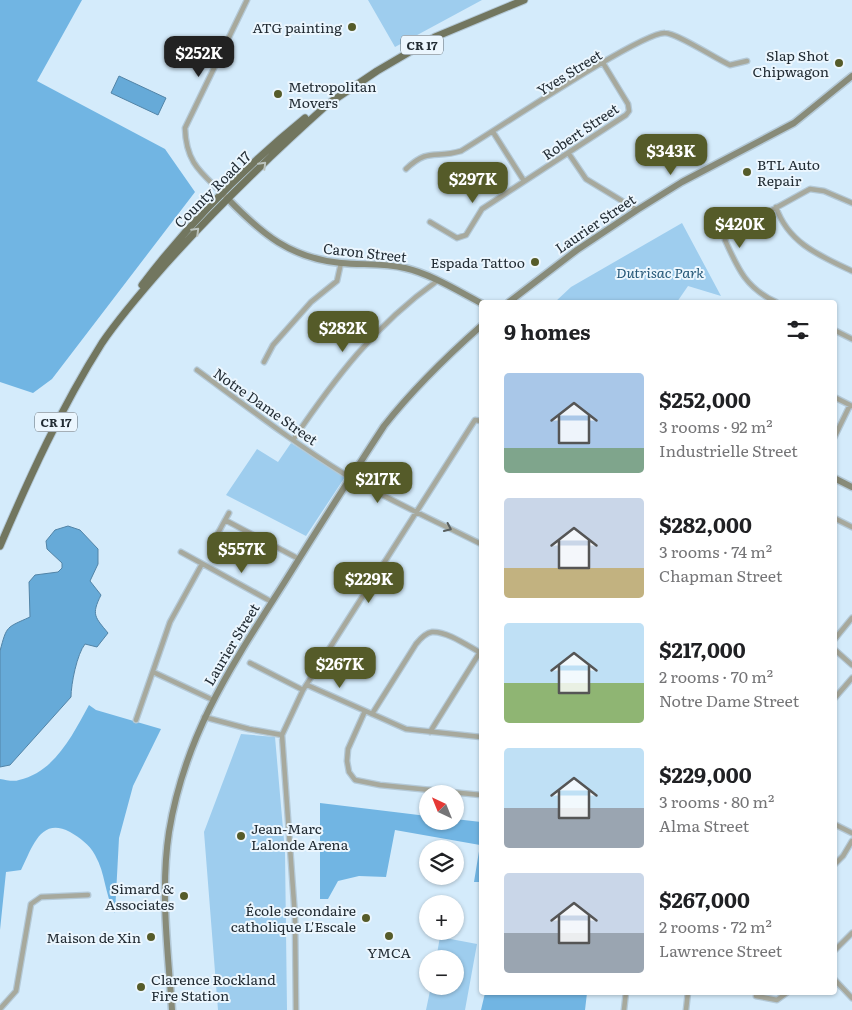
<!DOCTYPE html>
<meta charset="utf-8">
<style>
:root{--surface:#fff;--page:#f2f2f2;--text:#202124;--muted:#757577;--accent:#555b29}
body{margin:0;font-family:Literata,serif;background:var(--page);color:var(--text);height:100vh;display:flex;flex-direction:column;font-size:19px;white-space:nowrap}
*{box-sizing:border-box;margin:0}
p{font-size:16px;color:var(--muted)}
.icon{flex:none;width:28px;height:28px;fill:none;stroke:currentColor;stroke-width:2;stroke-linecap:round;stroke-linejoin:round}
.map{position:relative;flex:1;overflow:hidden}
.side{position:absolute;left:479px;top:300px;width:358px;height:695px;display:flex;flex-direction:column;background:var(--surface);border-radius:5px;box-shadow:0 1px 4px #0004}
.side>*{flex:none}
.needle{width:32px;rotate:317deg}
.fabs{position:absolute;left:419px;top:785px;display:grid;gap:10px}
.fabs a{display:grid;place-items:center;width:45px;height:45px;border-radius:50%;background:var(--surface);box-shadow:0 1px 4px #0004;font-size:25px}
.price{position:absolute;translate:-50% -42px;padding:0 11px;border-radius:10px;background:var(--accent);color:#fff;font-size:16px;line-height:32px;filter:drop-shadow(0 1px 2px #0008)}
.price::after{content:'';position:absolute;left:50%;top:30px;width:15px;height:11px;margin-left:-8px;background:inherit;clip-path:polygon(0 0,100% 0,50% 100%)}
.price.current{background:#222;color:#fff}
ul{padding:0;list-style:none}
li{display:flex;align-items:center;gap:15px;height:125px;padding:0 25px}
li span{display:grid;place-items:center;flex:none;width:140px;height:100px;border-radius:5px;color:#555}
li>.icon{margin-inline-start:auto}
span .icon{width:60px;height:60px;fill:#fffc;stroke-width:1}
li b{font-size:21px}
h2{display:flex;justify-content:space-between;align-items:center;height:60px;padding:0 25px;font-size:21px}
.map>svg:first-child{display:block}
.green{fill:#9ecdee}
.forest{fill:#71b5e3}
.water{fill:#66aad8;stroke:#5284a7}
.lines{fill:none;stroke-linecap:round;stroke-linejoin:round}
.street-casing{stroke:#b4c9d7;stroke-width:7}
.secondary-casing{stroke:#b4c9d7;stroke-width:9}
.primary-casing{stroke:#b4c9d7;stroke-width:9}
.street{stroke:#a7a99d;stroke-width:4.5}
.secondary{stroke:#888b79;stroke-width:6}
.primary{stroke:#72765f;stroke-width:7}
.oneway{stroke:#bbc3be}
.oneway2{stroke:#575e5e}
.poi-dot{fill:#555b29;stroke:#ebf6fe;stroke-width:2}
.labels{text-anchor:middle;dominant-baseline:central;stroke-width:4;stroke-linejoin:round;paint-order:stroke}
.shield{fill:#ebf6fe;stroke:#5e6971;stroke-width:1}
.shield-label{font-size:12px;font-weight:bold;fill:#222c34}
.poi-label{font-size:14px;fill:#222c34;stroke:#ebf6fe;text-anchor:end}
.street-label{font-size:14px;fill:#222c34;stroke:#ebf6fe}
.park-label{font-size:14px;font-style:italic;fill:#245777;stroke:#ebf6fe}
</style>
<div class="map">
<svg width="852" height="1010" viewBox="0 0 852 1010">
<rect width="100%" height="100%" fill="#d4ebfb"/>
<!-- green -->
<path class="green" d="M368 0H482L395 47Z
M682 223 721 296 688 286 677 302H555L571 287Z
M291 443 345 477 306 536 226 495 257 449 278 462Z
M241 734 275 737 285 852 287 1010H218L204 832Z
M440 937 477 944 465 1010H426L431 986H455V959H436Z"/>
<!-- forest -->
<path class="forest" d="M0 0H82L37 81 165 149 195 192 52 379 33 393 0 382Z
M89 705 96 710 161 729 133 786 119 838 115 913C104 893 106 874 95 855 89 844 80 838 70 832 40 816 32 849 21 870L6 872 0 930V779C6 780 14 782 19 780 55 772 73 734 89 705Z
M320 803 427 816 428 821H455V819L481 822V882H474L480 845 395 830 386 877 359 876 338 881 328 899H320Z
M485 993V992L587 993 585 1010H481Z"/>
<!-- water -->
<path class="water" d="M119 76 166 98 158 115 111 93Z
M68 526 80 530 98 549V564L90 581 101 595C91 615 95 617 108 633L97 647 85 644C77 654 71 684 71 697L10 765 0 767V651C7 625 6 628 30 617L29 582 35 575 58 572 62 568V563L47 549 46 541 55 530Z"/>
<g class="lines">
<defs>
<path id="street" d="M493 132 524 181
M569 154 586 179 637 210
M406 169C429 147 435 159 461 151 493 132 641 32 665 33 677 33 716 59 730 65L747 61
M228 199C204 174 186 166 185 128L247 0
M776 207C788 243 820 256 852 271
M430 222 457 238 466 235 482 209 626 115 629 111 628 104 603 63
M776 302C746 288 738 269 725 240L727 235 810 189 824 191 852 203
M834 330 852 339
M264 362 273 345 311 302 337 281 341 263
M197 370C246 406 294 443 346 475 390 501 436 521 481 544
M834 397 852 406
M834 438 850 405
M293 440C335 378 375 325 437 281
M834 518 852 527
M225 520 299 559
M218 533 229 513
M181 552 272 602
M834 640 852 618
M834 649 852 665
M250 663 303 690
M153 672 213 700
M307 685 406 729 481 737
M834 699 852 678
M365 711 348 749 347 761 349 772 355 780 380 785 481 795
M372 714 416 644C420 639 425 633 432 632 447 631 468 646 481 653
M204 717 249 729 282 735
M136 720 170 622 202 564
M430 732 480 652
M834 824 852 833
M834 865 843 856 852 841
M834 951 852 933
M834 979 852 998
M756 996 777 1000 788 992
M0 1009 16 991 31 904 41 897 88 895
M296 1010 295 917 282 735 303 690 475 420 481 421
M624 1010 626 992
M686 1010 688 992"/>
<path id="secondary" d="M228 199C262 234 290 258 341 263 362 265 384 263 405 268 431 274 458 291 481 303
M509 302 577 250 637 210 682 182 794 123 852 76
M834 478 852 487
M172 1010C168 951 160 891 169 832 185 734 232 665 284 583 317 530 350 478 384 426 413 389 446 357 481 326"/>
<path id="primary" d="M325 106 377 71 435 37 524 0
M142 285C189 223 245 167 305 118
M0 546C30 476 61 408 102 343 121 315 144 289 166 264 217 207 272 154 328 104"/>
</defs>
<!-- street casing -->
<use href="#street" class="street-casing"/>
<!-- secondary casing -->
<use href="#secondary" class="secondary-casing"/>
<!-- primary casing -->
<use href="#primary" class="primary-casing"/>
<!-- street -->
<use href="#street" class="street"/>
<!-- secondary -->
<use href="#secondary" class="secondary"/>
<!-- primary -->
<use href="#primary" class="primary"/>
</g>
<!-- one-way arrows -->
<defs><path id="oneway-chevron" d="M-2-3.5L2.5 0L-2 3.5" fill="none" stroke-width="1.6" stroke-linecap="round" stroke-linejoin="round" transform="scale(1.25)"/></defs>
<g class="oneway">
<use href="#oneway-chevron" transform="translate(263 165) rotate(-45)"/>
<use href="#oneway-chevron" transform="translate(196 231) rotate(-45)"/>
</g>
<use class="oneway2" href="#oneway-chevron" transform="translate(448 528) rotate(25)"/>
<!-- markers -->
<g class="poi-dot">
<circle cx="352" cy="27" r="5"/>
<circle cx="839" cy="63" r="5"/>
<circle cx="278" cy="94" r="5"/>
<circle cx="747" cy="172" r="5"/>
<circle cx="535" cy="262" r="5"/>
<circle cx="241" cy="836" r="5"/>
<circle cx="184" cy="896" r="5"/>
<circle cx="366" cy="918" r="5"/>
<circle cx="389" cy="936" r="5"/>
<circle cx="151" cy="937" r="5"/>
<circle cx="141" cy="987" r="5"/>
</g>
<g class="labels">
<!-- shield labels -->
<g class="shield">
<rect x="401" y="35.5" width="42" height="19" rx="4"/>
<rect x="35" y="412.5" width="42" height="19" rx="4"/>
</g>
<g class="shield-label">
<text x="422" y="45">CR 17</text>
<text x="56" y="422">CR 17</text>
</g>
<!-- poi labels -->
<g class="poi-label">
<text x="342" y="27">ATG painting</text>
<text x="829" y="55">Slap Shot<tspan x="829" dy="16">Chipwagon</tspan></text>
<text x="288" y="86" text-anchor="start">Metropolitan<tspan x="288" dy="16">Movers</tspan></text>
<text x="757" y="164" text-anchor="start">BTL Auto<tspan x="757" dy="16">Repair</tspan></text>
<text x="525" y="262">Espada Tattoo</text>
<text x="251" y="828" text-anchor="start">Jean-Marc<tspan x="251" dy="16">Lalonde Arena</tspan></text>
<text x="174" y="888">Simard &amp;<tspan x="174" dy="16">Associates</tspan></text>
<text x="356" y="910">École secondaire<tspan x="356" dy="16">catholique L'Escale</tspan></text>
<text x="141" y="937">Maison de Xin</text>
<text x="389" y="952" text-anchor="middle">YMCA</text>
<text x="151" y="979" text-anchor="start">Clarence Rockland<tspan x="151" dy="16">Fire Station</tspan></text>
</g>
<!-- street labels -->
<g class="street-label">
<text transform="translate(569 72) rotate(-32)">Yves Street</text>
<text transform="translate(580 131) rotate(-34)">Robert Street</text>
<text transform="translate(212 189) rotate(-45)">County Road 17</text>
<text transform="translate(595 223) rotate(-34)">Laurier Street</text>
<text transform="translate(365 252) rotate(6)">Caron Street</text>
<text transform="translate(266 406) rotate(35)">Notre Dame Street</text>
<text transform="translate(231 644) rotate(-59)">Laurier Street</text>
</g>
<!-- park labels -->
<g class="park-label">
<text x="660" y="272">Dutrisac Park</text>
</g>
</g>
</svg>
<div class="fabs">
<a><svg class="needle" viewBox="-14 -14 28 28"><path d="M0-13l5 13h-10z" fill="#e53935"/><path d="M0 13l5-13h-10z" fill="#757577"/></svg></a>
<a><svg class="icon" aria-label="layers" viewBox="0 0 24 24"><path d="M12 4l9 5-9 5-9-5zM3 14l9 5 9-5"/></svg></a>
<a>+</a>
<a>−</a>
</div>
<b class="price current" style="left:199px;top:78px">$252K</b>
<b class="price" style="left:671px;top:176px">$343K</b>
<b class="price" style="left:473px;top:204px">$297K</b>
<b class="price" style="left:740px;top:249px">$420K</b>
<b class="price" style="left:343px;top:353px">$282K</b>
<b class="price" style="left:378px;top:504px">$217K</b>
<b class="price" style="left:242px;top:574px">$557K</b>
<b class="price" style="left:369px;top:604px">$229K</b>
<b class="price" style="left:340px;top:689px">$267K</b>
<section class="side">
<h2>9 homes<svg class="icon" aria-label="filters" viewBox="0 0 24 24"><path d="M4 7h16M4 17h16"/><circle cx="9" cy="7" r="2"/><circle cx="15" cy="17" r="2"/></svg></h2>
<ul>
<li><span style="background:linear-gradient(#a9c7e8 75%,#7fa58c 0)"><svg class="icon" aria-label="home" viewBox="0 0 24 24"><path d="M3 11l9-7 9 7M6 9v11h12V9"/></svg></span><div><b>$252,000</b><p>3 rooms · 92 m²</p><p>Industrielle Street</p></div></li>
<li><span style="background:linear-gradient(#c9d6e8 70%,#c2b280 0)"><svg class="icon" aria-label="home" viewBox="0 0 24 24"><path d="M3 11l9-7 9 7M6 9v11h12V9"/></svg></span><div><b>$282,000</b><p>3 rooms · 74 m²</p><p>Chapman Street</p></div></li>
<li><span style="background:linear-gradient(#bfe0f5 60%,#8fb573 0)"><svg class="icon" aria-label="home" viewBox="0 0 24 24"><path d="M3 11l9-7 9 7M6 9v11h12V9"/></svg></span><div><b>$217,000</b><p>2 rooms · 70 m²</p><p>Notre Dame Street</p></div></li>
<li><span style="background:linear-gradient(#bfe0f5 60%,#9aa5b1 0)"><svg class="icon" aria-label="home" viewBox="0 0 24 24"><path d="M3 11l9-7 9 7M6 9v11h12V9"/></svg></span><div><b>$229,000</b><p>3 rooms · 80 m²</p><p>Alma Street</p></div></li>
<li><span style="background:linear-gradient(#c9d6e8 60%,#9aa5b1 0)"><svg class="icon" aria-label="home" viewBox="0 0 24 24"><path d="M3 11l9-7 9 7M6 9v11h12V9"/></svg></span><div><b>$267,000</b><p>2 rooms · 72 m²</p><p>Lawrence Street</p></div></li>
</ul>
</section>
</div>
